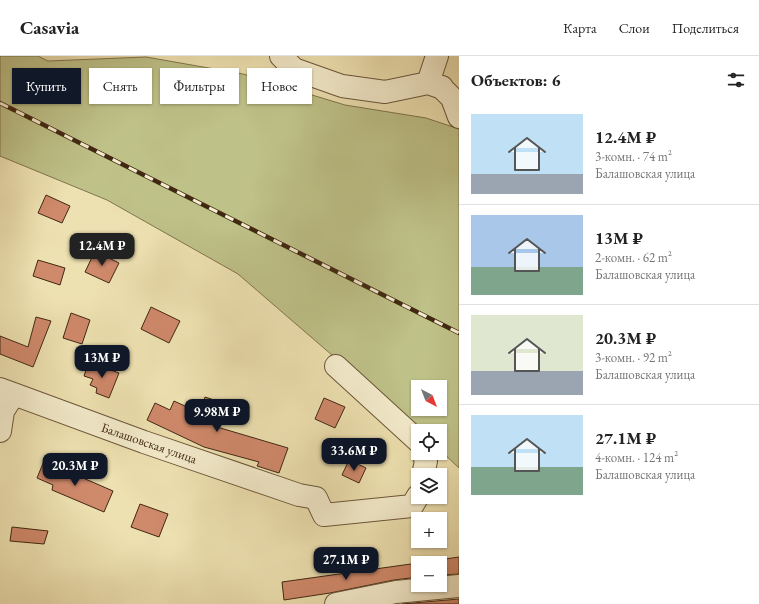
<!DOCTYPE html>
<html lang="ru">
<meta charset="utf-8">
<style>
:root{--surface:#fff;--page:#f6f6f6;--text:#222;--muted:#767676;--line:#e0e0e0;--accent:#111827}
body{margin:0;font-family:"EB Garamond",serif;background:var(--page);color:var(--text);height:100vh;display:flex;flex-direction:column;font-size:15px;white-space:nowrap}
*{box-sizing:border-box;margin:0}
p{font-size:13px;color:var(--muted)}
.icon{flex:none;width:22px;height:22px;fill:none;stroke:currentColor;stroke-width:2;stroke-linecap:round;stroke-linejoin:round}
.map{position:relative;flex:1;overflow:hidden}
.panel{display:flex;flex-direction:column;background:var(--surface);width:300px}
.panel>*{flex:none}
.top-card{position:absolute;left:12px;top:12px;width:380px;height:36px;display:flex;gap:8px}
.needle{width:26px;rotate:138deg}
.tools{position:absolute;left:411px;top:324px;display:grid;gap:8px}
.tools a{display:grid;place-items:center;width:36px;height:36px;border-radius:0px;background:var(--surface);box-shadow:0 1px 3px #0004;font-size:20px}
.price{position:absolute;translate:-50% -34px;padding:0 9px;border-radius:8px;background:var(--accent);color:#fff;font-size:13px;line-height:26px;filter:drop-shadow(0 1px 2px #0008)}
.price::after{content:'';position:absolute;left:50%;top:24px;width:12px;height:9px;margin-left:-6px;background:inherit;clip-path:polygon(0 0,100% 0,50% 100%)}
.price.selected{background:#222;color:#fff}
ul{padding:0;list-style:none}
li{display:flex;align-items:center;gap:12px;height:100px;padding:0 12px}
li+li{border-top:1px solid var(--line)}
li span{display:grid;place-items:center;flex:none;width:112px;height:80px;border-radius:0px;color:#555}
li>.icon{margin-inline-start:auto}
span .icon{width:48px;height:48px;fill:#fffc;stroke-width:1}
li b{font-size:17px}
h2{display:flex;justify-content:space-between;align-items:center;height:48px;padding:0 12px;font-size:17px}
.chip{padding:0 14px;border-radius:0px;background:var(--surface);box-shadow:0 1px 3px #0004;font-size:14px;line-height:36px}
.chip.selected{background:var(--accent);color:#fff}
header{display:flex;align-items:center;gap:24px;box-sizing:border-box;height:56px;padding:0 20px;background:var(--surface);border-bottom:1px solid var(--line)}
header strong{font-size:19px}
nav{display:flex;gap:22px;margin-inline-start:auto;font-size:14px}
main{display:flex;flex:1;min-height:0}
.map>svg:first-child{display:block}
.green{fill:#bec188;stroke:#80744e;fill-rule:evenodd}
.building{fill:#cf896b;stroke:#412813}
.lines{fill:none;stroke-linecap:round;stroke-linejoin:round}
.minor-casing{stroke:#6c563a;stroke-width:24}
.minor{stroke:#f4eccc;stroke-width:22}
.rail-casing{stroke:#412813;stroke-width:4.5}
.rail{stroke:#f4eccc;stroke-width:3;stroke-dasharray:9;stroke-linecap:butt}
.labels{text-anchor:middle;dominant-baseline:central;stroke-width:3;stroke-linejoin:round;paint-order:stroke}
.street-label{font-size:13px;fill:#412813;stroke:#f4eccc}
</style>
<header>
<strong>Casavia</strong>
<nav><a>Карта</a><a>Слои</a><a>Поделиться</a></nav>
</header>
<main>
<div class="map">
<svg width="459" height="548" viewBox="0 0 459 548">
<rect width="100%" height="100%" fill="#eee1b1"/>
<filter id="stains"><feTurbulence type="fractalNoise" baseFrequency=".005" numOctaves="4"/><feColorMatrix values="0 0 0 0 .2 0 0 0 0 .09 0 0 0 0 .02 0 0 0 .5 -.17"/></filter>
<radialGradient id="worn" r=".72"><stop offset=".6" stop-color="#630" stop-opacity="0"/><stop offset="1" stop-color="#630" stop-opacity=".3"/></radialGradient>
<!-- green -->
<path class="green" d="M0 0H38L48 5 146 1 243 18 345 49 426 62 459 73V412L440 394V375H420L238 218 107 144 0 100ZM418 331H440V353H418Z"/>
<!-- building -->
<path class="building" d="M46 139 70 150 62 167 38 157Z
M95 195 119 207 109 227 85 216Z
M38 204 65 212 60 229 33 220Z
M151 251 180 265 169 287 141 273Z
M71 257 90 264 82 288 63 282Z
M36 261 51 265 33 311 0 298V280L28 291Z
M89 306 119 317 109 342 96 337 97 332 90 329 93 323 84 320Z
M205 341 223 347 217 371 288 392 279 417 257 410 259 406 204 391 147 364 155 347 170 354 174 345 200 357Z
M324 342 345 351 335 372 315 363Z
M349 404 366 412 359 427 342 419Z
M44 405 113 435 104 456 52 434 53 429 37 422Z
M140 448 168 458 159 481 131 471Z
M12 471 48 475 44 488 10 485Z
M459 501V518L440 519V507H418Z
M418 507V521L394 524 330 537 284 544 282 526Z
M459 543V548H402Z"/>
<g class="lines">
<defs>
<path id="minor" d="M281 0 294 13 342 30 385 36 428 27 442 32 452 42 459 61
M437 0 428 27 442 31
M336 310 418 385
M0 333 144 386 299 439 316 442 324 459 412 450 418 440
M0 375 3 355 14 338
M423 397 426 405 423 419
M336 548 396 536 459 530"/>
</defs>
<!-- minor casing -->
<use href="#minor" class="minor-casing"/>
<!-- minor -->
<use href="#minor" class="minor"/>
<defs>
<path id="rail" d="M0 47 459 277"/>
</defs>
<!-- rail casing -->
<use href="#rail" class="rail-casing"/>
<!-- rail -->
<use href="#rail" class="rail"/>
</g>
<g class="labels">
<!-- street labels -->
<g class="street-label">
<text transform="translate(149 387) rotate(19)">Балашовская улица</text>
</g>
</g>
<rect width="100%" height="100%" filter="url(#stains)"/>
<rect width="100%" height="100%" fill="url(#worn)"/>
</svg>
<div class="tools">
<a><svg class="needle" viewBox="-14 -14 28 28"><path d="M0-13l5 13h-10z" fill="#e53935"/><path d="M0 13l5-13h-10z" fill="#767676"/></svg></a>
<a><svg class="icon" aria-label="locate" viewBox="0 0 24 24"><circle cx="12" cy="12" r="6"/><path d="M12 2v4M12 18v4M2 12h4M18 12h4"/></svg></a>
<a><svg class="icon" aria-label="layers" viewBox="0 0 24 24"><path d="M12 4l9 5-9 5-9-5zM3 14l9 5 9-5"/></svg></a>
<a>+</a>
<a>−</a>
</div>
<b class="price selected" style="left:102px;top:211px">12.4M ₽</b>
<b class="price" style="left:102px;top:323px">13M ₽</b>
<b class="price" style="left:217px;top:377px">9.98M ₽</b>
<b class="price" style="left:354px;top:416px">33.6M ₽</b>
<b class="price" style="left:75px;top:431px">20.3M ₽</b>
<b class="price" style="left:346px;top:525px">27.1M ₽</b>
<div class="top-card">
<a class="chip selected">Купить</a>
<a class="chip">Снять</a>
<a class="chip">Фильтры</a>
<a class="chip">Новое</a>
</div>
</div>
<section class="panel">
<h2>Объектов: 6<svg class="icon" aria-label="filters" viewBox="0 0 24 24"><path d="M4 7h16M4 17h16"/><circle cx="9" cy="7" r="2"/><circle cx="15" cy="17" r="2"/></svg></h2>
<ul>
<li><span style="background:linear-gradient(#bfe0f5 75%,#9aa5b1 0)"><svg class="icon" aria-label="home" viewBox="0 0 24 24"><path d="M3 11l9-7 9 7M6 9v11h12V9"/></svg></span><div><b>12.4M ₽</b><p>3-комн. · 74 m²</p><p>Балашовская улица</p></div></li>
<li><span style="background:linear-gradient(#a9c7e8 65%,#7fa58c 0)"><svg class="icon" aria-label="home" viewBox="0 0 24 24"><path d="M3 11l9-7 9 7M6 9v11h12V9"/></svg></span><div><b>13M ₽</b><p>2-комн. · 62 m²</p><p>Балашовская улица</p></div></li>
<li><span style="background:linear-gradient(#dfe7d0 70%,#9aa5b1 0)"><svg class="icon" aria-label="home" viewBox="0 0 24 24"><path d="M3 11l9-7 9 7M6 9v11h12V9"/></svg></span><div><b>20.3M ₽</b><p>3-комн. · 92 m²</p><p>Балашовская улица</p></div></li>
<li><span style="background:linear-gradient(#bfe0f5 65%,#7fa58c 0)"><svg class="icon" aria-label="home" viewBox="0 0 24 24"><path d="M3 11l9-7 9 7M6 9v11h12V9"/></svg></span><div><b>27.1M ₽</b><p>4-комн. · 124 m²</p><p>Балашовская улица</p></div></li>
</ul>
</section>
</main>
